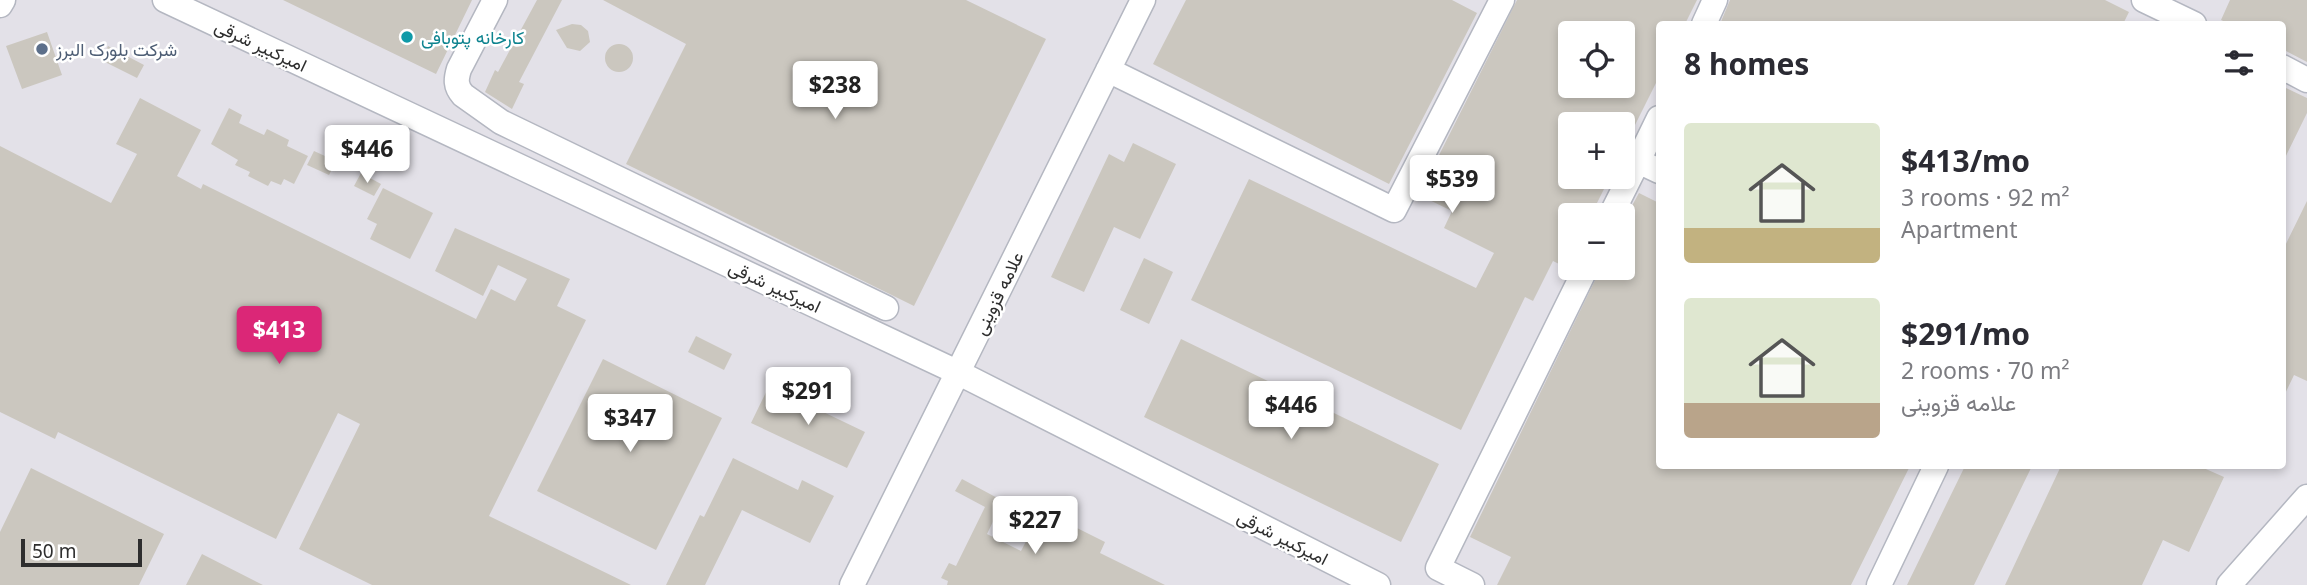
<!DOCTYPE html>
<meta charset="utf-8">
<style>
:root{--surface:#fff;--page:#f2f2f3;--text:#2b2b33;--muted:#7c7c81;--accent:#db2777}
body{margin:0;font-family:"Noto Sans",Vazirmatn,sans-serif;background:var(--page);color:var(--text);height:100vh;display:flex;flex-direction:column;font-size:26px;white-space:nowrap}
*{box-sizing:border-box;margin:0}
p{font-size:23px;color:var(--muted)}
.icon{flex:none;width:38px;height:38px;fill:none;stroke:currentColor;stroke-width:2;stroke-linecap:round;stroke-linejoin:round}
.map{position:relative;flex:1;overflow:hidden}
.sheet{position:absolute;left:1656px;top:21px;width:630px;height:448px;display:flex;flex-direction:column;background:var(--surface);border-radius:7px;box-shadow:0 4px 10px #0003}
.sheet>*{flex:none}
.fabs{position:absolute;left:1558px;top:21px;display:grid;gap:14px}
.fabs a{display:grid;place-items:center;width:77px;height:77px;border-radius:7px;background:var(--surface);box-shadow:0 4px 10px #0003;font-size:35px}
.scale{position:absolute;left:21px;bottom:18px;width:121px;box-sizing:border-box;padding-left:7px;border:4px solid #2e2e2e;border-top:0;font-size:19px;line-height:24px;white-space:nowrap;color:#2e2e2e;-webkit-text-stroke:5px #fff;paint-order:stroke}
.price{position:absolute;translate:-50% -60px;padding:0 16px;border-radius:7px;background:#fff;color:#222;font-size:23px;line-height:46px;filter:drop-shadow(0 2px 4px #0008)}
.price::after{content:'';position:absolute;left:50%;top:42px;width:21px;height:16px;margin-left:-10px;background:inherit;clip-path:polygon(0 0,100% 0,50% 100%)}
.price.selected{background:var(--accent);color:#fff}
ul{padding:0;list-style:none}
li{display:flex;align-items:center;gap:21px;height:175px;padding:0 28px}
li span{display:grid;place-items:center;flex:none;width:196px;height:140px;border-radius:7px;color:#555}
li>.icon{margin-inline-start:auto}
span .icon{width:84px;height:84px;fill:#fffc;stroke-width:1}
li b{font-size:30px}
h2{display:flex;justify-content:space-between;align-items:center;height:84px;padding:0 28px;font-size:30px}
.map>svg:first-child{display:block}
.industrial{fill:#e3e1e8;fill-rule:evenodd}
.building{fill:#cbc7bf;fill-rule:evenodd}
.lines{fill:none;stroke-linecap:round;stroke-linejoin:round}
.minor-casing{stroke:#b4b7c1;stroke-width:27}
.minor{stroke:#fff;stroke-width:24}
.culture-dot{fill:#0f9aa8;stroke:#fff;stroke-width:2.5}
.service-dot{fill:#5c6f8a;stroke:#fff;stroke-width:2.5}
.labels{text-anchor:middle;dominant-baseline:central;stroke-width:5;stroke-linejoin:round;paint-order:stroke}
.culture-label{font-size:18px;fill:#0d838f;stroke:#fff;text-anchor:start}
.street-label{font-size:18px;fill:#2e2e2e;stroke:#fff}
.service-label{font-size:18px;fill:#4e5e75;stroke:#fff;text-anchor:start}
</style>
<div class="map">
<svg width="2307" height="585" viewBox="0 0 2307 585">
<rect width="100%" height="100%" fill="#efe9e1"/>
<!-- industrial -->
<path class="industrial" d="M0 0H2307V585H0ZM1659 24H2282V466H1659ZM1570 33H1622V86H1570ZM1570 124H1622V177H1570ZM1570 215H1622V268H1570Z"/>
<!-- building -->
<path class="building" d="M283 0H472L436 74Z
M537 0H562L519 82 524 84 512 109 485 92 495 70 498 72Z
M603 0H966L1046 39 914 306 626 164 686 44Z
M1186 0H1452L1477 13 1389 184 1153 64Z
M1517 0H1697L1685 24H1659V77L1622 151V124H1570V177H1610L1591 215H1570V258L1565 267 1553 261 1533 301 1525 297 1461 430 1191 300 1249 179 1476 288 1494 253 1444 228 1452 211 1419 195ZM1570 33H1622V86H1570Z
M1730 0H2105L2129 12 2123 24H1720Z
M2230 0H2307V62L2282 49V24H2230L2221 20Z
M572 24 581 25 588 31 590 42 580 51 567 48 556 30Z
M47 32 62 75 22 89 6 46Z
M605 58a14 14 0 1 1 28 0a14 14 0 1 1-28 0Z
M108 46 144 65 137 78 101 60Z
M2282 86 2307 98V113L2282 164Z
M140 98 201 130 177 176 201 189 203 184 476 319 491 289 515 301 527 279 498 265 483 296 435 271 455 228 570 279 557 306 586 320 489 516 631 585H372L299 549 360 424 338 413 276 539 58 432 55 439 0 412V146L111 203 137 154 116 144Z
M229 108 242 115 239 123 264 135 267 129 289 140 287 146 308 156 294 184 284 179 281 185 271 181 268 186 248 176 250 172 235 165 238 160 211 144Z
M1133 143 1176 164 1140 239 1114 227 1084 292 1051 277 1109 154 1124 162Z
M314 151 336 161 329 175 307 165Z
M361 173 381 184 374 196 354 186Z
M383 188 433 213 410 259 370 239 377 224 367 219Z
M1639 193 1659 203V466H1910L1851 585H1497L1511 557 1470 537 1601 268H1622V224Z
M2307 201V381L2294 375 2282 400V252Z
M1144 258 1173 272 1149 324 1120 310Z
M696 336 732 354 724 370 688 352Z
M1181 339 1439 464 1401 542 1144 417Z
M603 359 722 418 656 550 537 491Z
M769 386 865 432 847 468 751 423Z
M733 458 798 490 802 480 834 496 810 543 742 510 705 585H666L700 515 704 517Z
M1965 466H2032L1974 585H1907Z
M2061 466H2199L2224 477 2189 552 2163 540 2142 585H2005Z
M31 468 164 534 139 585H0V532Z
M962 479 1003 501 987 534 1021 551 1036 522 1070 538 1075 527 1105 542 1100 553 1165 585H947L948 581 941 578 949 563 956 566 985 507 955 491Z
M202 554 263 585H186Z"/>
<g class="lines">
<defs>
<path id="minor" d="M165 0 959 373 1378 585
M495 0 459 69C456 79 455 86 463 95L501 122 886 308
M2144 0 2194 24
M0 5 3 0
M1704 24 1715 0
M2282 67 2307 80
M1108 70 1394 210 1502 0
M1638 161 1659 118
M1611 215 1638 161 1659 171
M852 585 1143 0
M1472 585 1438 568 1586 268
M1879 585 1936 466
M2229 585 2307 497"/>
</defs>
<!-- minor casing -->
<use href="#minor" class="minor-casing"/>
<!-- minor -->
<use href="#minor" class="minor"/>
</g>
<!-- markers -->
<circle class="culture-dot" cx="407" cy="37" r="7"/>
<circle class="service-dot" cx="42" cy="49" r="7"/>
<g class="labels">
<!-- culture labels -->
<g class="culture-label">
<text x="421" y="37">کارخانه پتوبافی</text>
</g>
<!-- street labels -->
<g class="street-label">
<text transform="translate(261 45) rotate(25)">امیرکبیر شرقی</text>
<text transform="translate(775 286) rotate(25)">امیرکبیر شرقی</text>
<text transform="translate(998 293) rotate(-64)">علامه قزوینی</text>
<text transform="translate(1283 537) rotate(27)">امیرکبیر شرقی</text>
</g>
<!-- service labels -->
<g class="service-label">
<text x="56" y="49">شرکت بلورک البرز</text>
</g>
</g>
</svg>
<div class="fabs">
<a><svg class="icon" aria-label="locate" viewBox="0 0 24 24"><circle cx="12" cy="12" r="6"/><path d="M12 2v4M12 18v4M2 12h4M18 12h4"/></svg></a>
<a>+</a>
<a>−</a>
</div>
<div class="scale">50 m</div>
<b class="price" style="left:835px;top:121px">$238</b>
<b class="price" style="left:367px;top:185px">$446</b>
<b class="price" style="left:1452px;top:215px">$539</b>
<b class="price selected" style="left:279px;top:366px">$413</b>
<b class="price" style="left:808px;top:427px">$291</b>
<b class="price" style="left:1291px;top:441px">$446</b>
<b class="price" style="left:630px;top:454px">$347</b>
<b class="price" style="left:1035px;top:556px">$227</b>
<section class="sheet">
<h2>8 homes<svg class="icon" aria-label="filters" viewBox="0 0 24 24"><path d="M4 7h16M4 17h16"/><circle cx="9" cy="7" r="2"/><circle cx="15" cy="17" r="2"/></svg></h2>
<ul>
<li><span style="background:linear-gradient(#dfe7d0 75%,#c2b280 0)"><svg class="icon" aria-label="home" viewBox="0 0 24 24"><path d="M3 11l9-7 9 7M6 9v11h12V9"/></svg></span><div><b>$413/mo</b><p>3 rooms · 92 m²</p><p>Apartment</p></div></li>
<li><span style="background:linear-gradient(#dfe7d0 75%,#b9a48a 0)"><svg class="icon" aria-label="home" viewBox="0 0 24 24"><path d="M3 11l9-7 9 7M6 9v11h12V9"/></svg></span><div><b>$291/mo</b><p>2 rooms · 70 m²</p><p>علامه قزوینی</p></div></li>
</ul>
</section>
</div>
